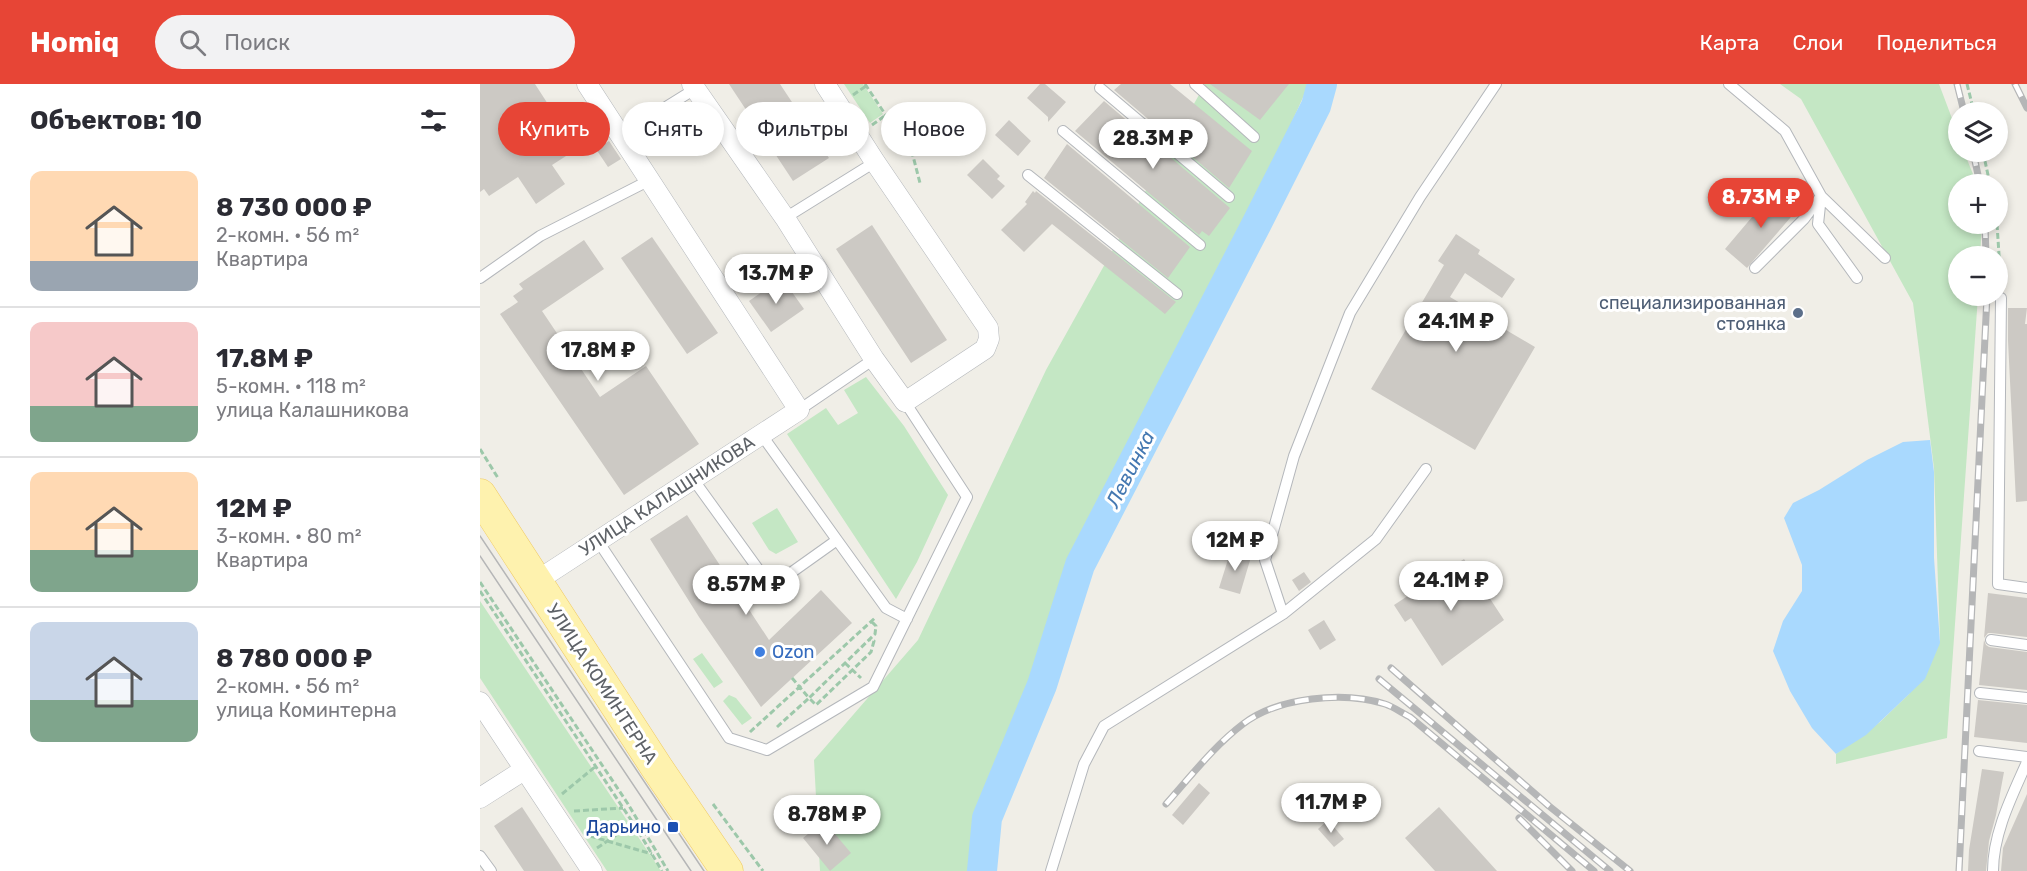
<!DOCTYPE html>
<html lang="ru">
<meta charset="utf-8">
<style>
:root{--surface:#fff;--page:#f2f2f3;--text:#2b2b33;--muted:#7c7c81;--line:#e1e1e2;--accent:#e74536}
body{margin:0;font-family:Rubik,sans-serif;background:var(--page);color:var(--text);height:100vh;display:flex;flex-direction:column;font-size:22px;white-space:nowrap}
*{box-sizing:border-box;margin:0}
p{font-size:20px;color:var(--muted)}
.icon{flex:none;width:33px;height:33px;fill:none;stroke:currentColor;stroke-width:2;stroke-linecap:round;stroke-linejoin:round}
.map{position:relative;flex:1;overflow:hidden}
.panel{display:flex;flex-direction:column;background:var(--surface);width:480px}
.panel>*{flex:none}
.hud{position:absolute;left:18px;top:18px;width:570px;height:54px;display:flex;gap:12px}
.tools{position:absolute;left:1468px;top:18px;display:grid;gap:12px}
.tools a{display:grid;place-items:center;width:60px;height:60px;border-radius:50%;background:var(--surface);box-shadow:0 3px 9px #0003;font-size:30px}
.price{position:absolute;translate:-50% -51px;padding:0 14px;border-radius:21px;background:#fff;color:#222;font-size:20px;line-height:39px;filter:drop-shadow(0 2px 3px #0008)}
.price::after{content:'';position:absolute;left:50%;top:36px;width:18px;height:14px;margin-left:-9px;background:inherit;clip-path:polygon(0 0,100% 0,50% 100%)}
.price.selected{background:var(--accent);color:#fff}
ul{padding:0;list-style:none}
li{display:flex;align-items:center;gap:18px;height:150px;padding:0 30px}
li+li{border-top:2px solid var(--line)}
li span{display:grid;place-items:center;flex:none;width:168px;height:120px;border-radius:12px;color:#555}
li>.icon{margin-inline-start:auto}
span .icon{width:72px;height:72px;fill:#fffc;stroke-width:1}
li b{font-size:26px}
h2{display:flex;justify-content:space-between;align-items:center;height:72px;padding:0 30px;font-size:26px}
.pill{padding:0 21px;border-radius:27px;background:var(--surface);box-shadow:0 3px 9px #0003;font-size:21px;line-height:54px}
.pill.selected{background:var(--accent);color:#fff}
header{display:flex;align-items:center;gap:36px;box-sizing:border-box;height:84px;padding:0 30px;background:var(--accent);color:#fff}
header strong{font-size:28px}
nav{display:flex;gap:33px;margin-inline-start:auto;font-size:21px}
.search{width:420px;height:54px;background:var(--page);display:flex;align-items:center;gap:15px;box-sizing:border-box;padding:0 21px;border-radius:33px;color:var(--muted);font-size:22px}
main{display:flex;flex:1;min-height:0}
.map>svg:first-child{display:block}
.green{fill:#c4e7c4}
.water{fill:#a9d9fe}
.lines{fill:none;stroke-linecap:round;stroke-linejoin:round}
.river{stroke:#a9d9fe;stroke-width:30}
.building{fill:#ccc9c4}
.lane-casing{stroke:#b4b7bb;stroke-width:12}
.street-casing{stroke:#b4b7bb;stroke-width:21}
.primary-casing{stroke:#f0c960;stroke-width:33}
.path{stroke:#9dc8aa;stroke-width:3;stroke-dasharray:6 3;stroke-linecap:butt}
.lane{stroke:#fff;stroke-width:10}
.street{stroke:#fff;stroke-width:20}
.primary{stroke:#fef2ae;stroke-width:32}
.tram{stroke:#b5b6b7;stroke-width:1.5}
.rail-casing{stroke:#b5b6b7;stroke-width:7}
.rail{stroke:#fff;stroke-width:4.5;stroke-dasharray:14;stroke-linecap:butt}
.service-dot{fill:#5c6f8a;stroke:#fff;stroke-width:2}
.shop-dot{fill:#3f7fe0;stroke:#fff;stroke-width:2}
.transit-dot{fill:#1a4fb4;stroke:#fff;stroke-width:2}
.labels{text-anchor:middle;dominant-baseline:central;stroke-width:6;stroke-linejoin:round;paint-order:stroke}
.service-label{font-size:18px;fill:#4e5e75;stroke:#fff;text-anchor:end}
.street-label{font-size:18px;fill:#5e6267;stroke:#fff}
.shop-label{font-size:18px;fill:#366cbe;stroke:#fff;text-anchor:start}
.transit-label{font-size:18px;fill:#164399;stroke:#fff;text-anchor:end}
.water-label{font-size:20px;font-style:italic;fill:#4478b1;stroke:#fff}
</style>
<header>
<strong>Homiq</strong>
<div class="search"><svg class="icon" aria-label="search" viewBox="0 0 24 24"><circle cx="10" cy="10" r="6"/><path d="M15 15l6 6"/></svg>Поиск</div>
<nav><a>Карта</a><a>Слои</a><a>Поделиться</a></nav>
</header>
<main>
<section class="panel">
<h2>Объектов: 10<svg class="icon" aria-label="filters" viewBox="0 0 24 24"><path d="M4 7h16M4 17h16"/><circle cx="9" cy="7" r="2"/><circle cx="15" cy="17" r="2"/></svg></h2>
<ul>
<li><span style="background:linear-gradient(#ffd9b3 75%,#9aa5b1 0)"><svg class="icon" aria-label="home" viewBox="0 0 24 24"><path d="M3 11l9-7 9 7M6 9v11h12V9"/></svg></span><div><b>8 730 000 ₽</b><p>2-комн. · 56 m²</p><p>Квартира</p></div></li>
<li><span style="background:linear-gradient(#f6c9c9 70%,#7fa58c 0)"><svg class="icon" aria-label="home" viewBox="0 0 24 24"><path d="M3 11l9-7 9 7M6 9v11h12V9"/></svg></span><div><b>17.8M ₽</b><p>5-комн. · 118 m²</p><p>улица Калашникова</p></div></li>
<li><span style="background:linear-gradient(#ffd9b3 65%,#7fa58c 0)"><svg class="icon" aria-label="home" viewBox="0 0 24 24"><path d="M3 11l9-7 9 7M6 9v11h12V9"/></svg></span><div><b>12M ₽</b><p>3-комн. · 80 m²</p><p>Квартира</p></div></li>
<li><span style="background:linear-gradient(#c9d6e8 65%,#7fa58c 0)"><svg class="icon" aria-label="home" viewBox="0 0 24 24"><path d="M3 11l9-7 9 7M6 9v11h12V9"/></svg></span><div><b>8 780 000 ₽</b><p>2-комн. · 56 m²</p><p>улица Коминтерна</p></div></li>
</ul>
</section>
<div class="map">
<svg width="1547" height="787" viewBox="0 0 1547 787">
<rect width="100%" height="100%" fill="#f0eee7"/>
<!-- green -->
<path class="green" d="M364 0H383L403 30 390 39Z
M725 0H829L574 565 501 787H340L334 676 438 556 566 286Z
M1300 0H1459L1479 53V68H1484L1497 100H1479V140H1502L1500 172H1479V212H1498L1467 654 1356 680V670L1400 638 1429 610 1460 556 1454 384 1433 219 1321 15Z
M386 293 424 342 468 411 437 478 416 515 307 350 346 324 358 341 378 329 364 306Z
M297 424 318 458 296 470 289 466 272 439Z
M0 517 181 787H127L0 594Z
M222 569 243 598 234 604 213 575Z
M249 611 256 614 272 634 262 641 243 617Z"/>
<!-- water -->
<path class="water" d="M1450 356 1454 388V474L1460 559 1445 595 1386 651 1356 670 1332 644 1310 607 1293 567 1303 537 1322 507V481L1304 434 1313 419 1339 406 1387 376 1423 358Z"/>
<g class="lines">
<!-- river -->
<path class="river" d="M502 787 507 734 562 601 600 481 777 139 836 22 842 0"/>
</g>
<!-- building -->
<path class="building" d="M0 0H55L97 65 72 81 85 100 56 120 38 93 9 112 4 105 0 108Z
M249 0H300L349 74 313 97Z
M560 0H565L586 18 568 38V33L547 14Z
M641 0H690L772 67 749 104 634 6Z
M730 0H809L780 36Z
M624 17 750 124 729 152 722 147 719 151 595 47Z
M529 36 551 57 538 72 515 51Z
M129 57 141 75 128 83 116 65Z
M587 60 710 163 688 194 564 94Z
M503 75 520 92 517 95 525 102 512 115 487 91Z
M553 107 555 109 556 107 696 218 685 230 572 140 544 168 521 146 547 120 545 118Z
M1294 107 1317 126 1267 184 1245 165Z
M392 141 467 256 431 279 356 165Z
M976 150 1000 166 998 170 1035 195 1022 214 985 189 970 213 1055 263 995 366 891 305 964 181 958 177Z
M172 153 238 249 207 270 141 174Z
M104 156 124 185 62 227 120 313 166 282 219 360 144 411 20 230 38 218 33 212 43 205 39 200Z
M302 194 324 225 291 248 269 217Z
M1528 224H1547L1545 240H1547V417L1536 418 1528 257Z
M207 431 289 556 341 506 372 539 281 623 219 533 170 455Z
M751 466 771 473 760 510 739 504Z
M984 475 1024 536 962 582 931 534 925 538 914 521Z
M824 488 831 498 819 507 812 496Z
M1508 509 1547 514V553L1511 549H1508L1504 554Z
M844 536 856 556 840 566 828 546Z
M1504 556 1506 561 1509 563 1547 568V606L1499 601Z
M1498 616 1547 621V659L1494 653Z
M1502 685 1524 688 1516 731 1509 757 1506 787H1488L1489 766Z
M719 699 730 709 703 741 692 731Z
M1547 710V787H1521L1523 764Z
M42 723 84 787H44L14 742Z
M959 723 1017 787H955L925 754Z
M848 736 864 755 854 763 838 745Z
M344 737 371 769 350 787 323 754Z"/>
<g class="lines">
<defs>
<path id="lane" d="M715 0 774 53
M1249 0 1305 47 1341 112 1324 135 1275 184
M620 4 749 113
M583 47 720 161
M141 51 215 5
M548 91 697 210
M305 134 395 78
M0 194 60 152 170 96
M1377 194 1338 140 1341 112 1405 174
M1521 214 1518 500 1547 504
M319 326 394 275
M213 395 291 503 357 456 281 350
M357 456 406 524 427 535
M118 457 249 654 287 666 393 603 487 413 425 318
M803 530 785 476 814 372 870 229 940 113 1016 0
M1511 556 1547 561
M1500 609 1547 614
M1499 667 1547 673
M0 772 11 787
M571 787 604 680 624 642 803 530 896 455 946 385
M1513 787C1513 749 1532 712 1547 678"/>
<path id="street" d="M212 0 305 134 394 275 425 318 505 265 509 255 508 244 395 78 345 0
M55 498 319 326 107 0
M0 618 112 787
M0 714 44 686"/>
<path id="primary" d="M0 411 177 684 247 787"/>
</defs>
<!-- lane casing -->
<use href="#lane" class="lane-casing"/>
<!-- street casing -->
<use href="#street" class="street-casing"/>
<!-- primary casing -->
<use href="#primary" class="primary-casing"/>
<!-- path -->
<path class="path" d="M385 0 433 72 440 99
M1487 0 1494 28
M373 11 386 2
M392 41 406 31
M1503 68 1510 100
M1517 140 1521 201
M0 365 18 394
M0 498 148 720 188 787
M0 507 157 745 182 787
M365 579 381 594
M312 594 329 614 395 550 396 542 391 537
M297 643 329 614 336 621 391 568 394 557 389 555
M270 648 396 533
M82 710 116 682
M233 720 283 787
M94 727 143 724
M110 752 172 770
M117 764 151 741"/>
<!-- lane -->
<use href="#lane" class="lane"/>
<!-- street -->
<use href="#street" class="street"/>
<!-- primary -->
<use href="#primary" class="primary"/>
<!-- tram -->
<path class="tram" d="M0 452 224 787
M0 472 211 787"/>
<defs>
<path id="rail" d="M1477 0 1484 28
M1535 0 1547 24
M1493 68 1500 100
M1505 140 1506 172
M911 584 1069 722 1150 787
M899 595 1130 787
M686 720C711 692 734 662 763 640 798 613 864 607 905 620 914 623 922 629 930 633L1114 787
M1039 734 1092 787
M1479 787 1507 212"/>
</defs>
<!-- rail casing -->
<use href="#rail" class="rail-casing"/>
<!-- rail -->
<use href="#rail" class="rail"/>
</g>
<!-- markers -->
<circle class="service-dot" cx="1318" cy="229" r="6"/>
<circle class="shop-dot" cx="280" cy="568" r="6"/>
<rect class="transit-dot" x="187" y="737" width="12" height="12" rx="3"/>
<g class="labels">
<!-- service labels -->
<g class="service-label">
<text x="1306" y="219">специализированная<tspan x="1306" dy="21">стоянка</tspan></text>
</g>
<!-- street labels -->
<g class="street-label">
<text transform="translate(187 412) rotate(-33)">УЛИЦА КАЛАШНИКОВА</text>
<text transform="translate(122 600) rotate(57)">УЛИЦА КОМИНТЕРНА</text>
</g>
<!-- shop labels -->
<g class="shop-label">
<text x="292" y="568">Ozon</text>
</g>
<!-- transit labels -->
<g class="transit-label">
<text x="181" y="743">Дарьино</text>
</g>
<!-- water labels -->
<g class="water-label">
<text transform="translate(650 385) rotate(-63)">Левинка</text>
</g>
</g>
</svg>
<div class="tools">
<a><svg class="icon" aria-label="layers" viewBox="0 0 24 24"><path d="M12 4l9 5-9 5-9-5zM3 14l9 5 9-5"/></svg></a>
<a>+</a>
<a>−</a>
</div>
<b class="price" style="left:673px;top:86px">28.3M ₽</b>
<b class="price selected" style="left:1281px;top:145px">8.73M ₽</b>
<b class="price" style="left:296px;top:221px">13.7M ₽</b>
<b class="price" style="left:976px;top:269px">24.1M ₽</b>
<b class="price" style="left:118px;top:298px">17.8M ₽</b>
<b class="price" style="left:755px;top:488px">12M ₽</b>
<b class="price" style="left:971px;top:528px">24.1M ₽</b>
<b class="price" style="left:266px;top:532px">8.57M ₽</b>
<b class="price" style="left:851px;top:750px">11.7M ₽</b>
<b class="price" style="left:347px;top:762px">8.78M ₽</b>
<div class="hud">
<a class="pill selected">Купить</a>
<a class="pill">Снять</a>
<a class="pill">Фильтры</a>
<a class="pill">Новое</a>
</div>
</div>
</main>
